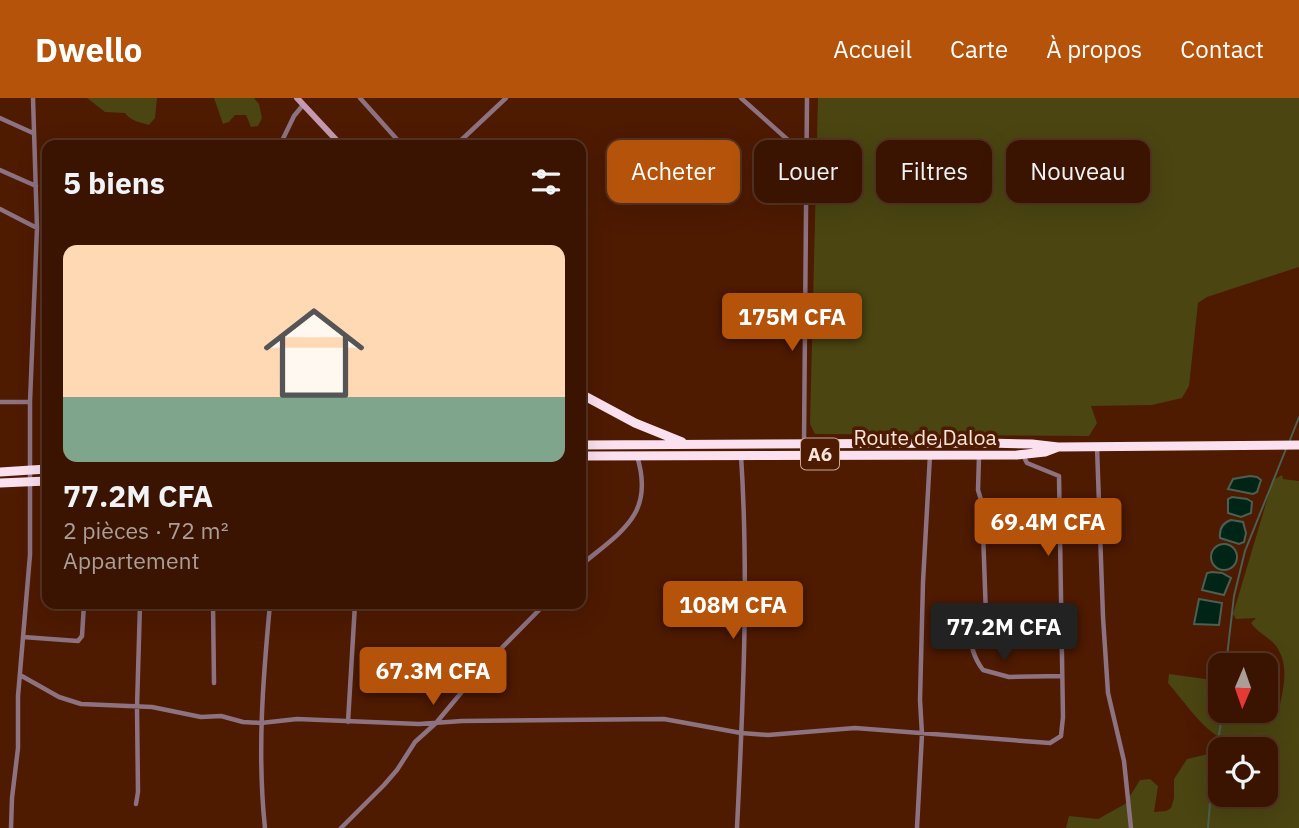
<!DOCTYPE html>
<html lang="fr">
<meta charset="utf-8">
<style>
:root{--surface:#3a1400;--page:#411d0a;--text:#f1f3f6;--muted:#ab9e99;--line:#543322;--accent:#b45309}
body{margin:0;font-family:"IBM Plex Sans",sans-serif;background:var(--page);color:var(--text);height:100vh;display:flex;flex-direction:column;font-size:26px;white-space:nowrap}
*{box-sizing:border-box;margin:0}
p{font-size:23px;color:var(--muted)}
.icon{flex:none;width:38px;height:38px;fill:none;stroke:currentColor;stroke-width:2;stroke-linecap:round;stroke-linejoin:round}
.map{position:relative;flex:1;overflow:hidden}
.panel{position:absolute;left:42px;top:42px;width:544px;height:469px;display:flex;flex-direction:column;background:var(--surface);border-radius:14px;box-shadow:0 7px 28px #0002,0 0 0 2px var(--line)}
.panel>*{flex:none}
.banner{position:absolute;left:607px;top:42px;width:586px;height:63px;display:flex;gap:14px}
.needle{width:46px;rotate:182deg}
.tools{position:absolute;left:1208px;top:555px;display:grid;gap:14px}
.tools a{display:grid;place-items:center;width:70px;height:70px;border-radius:14px;background:var(--surface);box-shadow:0 7px 28px #0002,0 0 0 2px var(--line);font-size:35px}
.price{position:absolute;translate:-50% -60px;padding:0 16px;border-radius:7px;background:var(--accent);color:#fff;font-size:23px;line-height:46px;filter:drop-shadow(0 2px 4px #0008)}
.price::after{content:'';position:absolute;left:50%;top:42px;width:21px;height:16px;margin-left:-10px;background:inherit;clip-path:polygon(0 0,100% 0,50% 100%)}
.price.on{background:#222;color:#fff}
ul{padding:0;list-style:none}
li{display:grid;align-content:center;gap:14px;height:371px;padding:0 21px}
li span{display:grid;place-items:center;height:217px;border-radius:14px;color:#555}
li>.icon{margin-inline-start:auto}
span .icon{width:126px;height:126px;fill:#fffc;stroke-width:1}
li b{font-size:30px}
h2{display:flex;justify-content:space-between;align-items:center;height:84px;padding:0 21px;font-size:30px}
.tag{padding:0 24px;border-radius:14px;background:var(--surface);box-shadow:0 7px 28px #0002,0 0 0 2px var(--line);font-size:24px;line-height:63px}
.tag.on{background:var(--accent);color:#fff}
header{display:flex;align-items:center;gap:42px;box-sizing:border-box;height:98px;padding:0 35px;background:var(--accent);color:#fff}
header strong{font-size:33px}
nav{display:flex;gap:38px;margin-inline-start:auto;font-size:24px}
.map>svg:first-child{display:block}
.green{fill:#4a4511}
.water{fill:#002517;stroke:#4b5f52;stroke-width:2}
.lines{fill:none;stroke-linecap:round;stroke-linejoin:round}
.stream{stroke:#4b5f52;stroke-width:2}
.street{stroke:#8d7281;stroke-width:4.5}
.secondary{stroke:#c499b1;stroke-width:6}
.highway{stroke:#fbe0ef;stroke-width:9}
.labels{text-anchor:middle;dominant-baseline:central;stroke-width:7;stroke-linejoin:round;paint-order:stroke}
.shield{fill:#4e1a00;stroke:#c6a99b;stroke-width:2}
.shield-label{font-size:19px;font-weight:bold;fill:#fae6dd}
.street-label{font-size:21px;fill:#fae6dd;stroke:#4e1a00}
</style>
<header>
<strong>Dwello</strong>
<nav><a>Accueil</a><a>Carte</a><a>À propos</a><a>Contact</a></nav>
</header>
<div class="map">
<svg width="1299" height="730" viewBox="0 0 1299 730">
<rect width="100%" height="100%" fill="#4e1a00"/>
<!-- green -->
<path class="green" d="M87 0H157L155 20 149 27C139 24 131 23 125 15L105 14Z
M214 0H254L259 6 262 20 258 28 251 29 246 17H235L229 24 223 26Z
M818 0H1299V169L1207 199 1198 205 1189 288 1182 300 1152 307 1091 308 1097 325 1089 338 815 336 810 326Z
M1282 377 1283 381 1299 383V730H1066L1069 718 1098 721 1125 706 1140 682 1150 681 1158 688 1154 714 1166 713 1171 710 1174 700V681L1187 661 1217 654 1220 655V696H1265V651C1213 651 1198 620 1168 585L1169 576 1220 583V612H1265V605L1273 608 1280 607C1284 587 1289 566 1276 548 1269 539 1258 535 1251 525L1256 520 1236 521 1233 516 1273 382Z"/>
<!-- water -->
<path class="water" d="M1250 378 1257 379 1261 382 1257 394 1253 396 1228 391 1233 381Z
M1232 399 1247 401 1252 404 1251 415 1241 419 1228 415V401Z
M1231 422 1243 424 1246 435 1244 444 1239 446 1220 440C1219 431 1222 425 1231 422Z
M1211 459a13 13 0 1 1 26 0a13 13 0 1 1-26 0Z
M1212 474 1222 475 1231 480 1224 497 1202 492 1207 475Z
M1199 501 1222 505 1219 527 1194 526Z"/>
<g class="lines">
<!-- stream -->
<path class="stream" d="M1290 342 1299 319
M1226 567 1234 498 1245 453 1286 351
M1208 730 1212 680 1223 612"/>
<!-- street -->
<path class="street" d="M360 0 402 47
M741 0 807 59
M0 20 33 35
M280 47 294 18 303 7
M456 47 506 0
M0 72 36 88
M0 111 37 130
M0 304H30
M804 345 807 0
M1097 349 1103 519 1108 595 1124 663 1131 730
M979 358 978 392 982 405 986 518 1062 521
M581 467C622 433 655 416 637 358
M213 506 214 585
M985 513 970 524C969 541 973 559 983 572L1009 579 1062 578
M23 539 78 543 82 538 84 506
M20 577 59 599 81 606 152 609 201 619 221 618 243 624 261 625 297 621 419 626 462 623 664 621 741 635 768 637 855 630 1050 645 1061 638 1063 619 1059 378 1027 365 1023 357
M348 624 355 506
M136 706 138 694 137 609 140 506
M11 730 12 700 18 650V598L30 457V304L37 130 33 0
M265 730C257 655 263 581 270 506
M341 730 384 687 397 672 415 644 436 625 480 572 545 506
M737 730C743 606 749 482 741 357
M917 730 922 636 920 602 923 484 930 357"/>
<!-- secondary -->
<path class="secondary" d="M297 0 341 47"/>
<!-- highway -->
<path class="highway" d="M581 296 635 325 682 344
M581 347 986 345 1032 346 1058 349 1299 347
M581 358 1017 357 1045 354 1058 349
M0 374 47 371
M0 385 47 383"/>
</g>
<g class="labels">
<!-- shield labels -->
<rect class="shield" x="801" y="340.5" width="38" height="31" rx="5"/>
<g class="shield-label">
<text x="820" y="356">A6</text>
</g>
<!-- street labels -->
<g class="street-label">
<text x="925" y="339">Route de Daloa</text>
</g>
</g>
</svg>
<div class="tools">
<a><svg class="needle" viewBox="-14 -14 28 28"><path d="M0-13l5 13h-10z" fill="#e53935"/><path d="M0 13l5-13h-10z" fill="#ab9e99"/></svg></a>
<a><svg class="icon" aria-label="locate" viewBox="0 0 24 24"><circle cx="12" cy="12" r="6"/><path d="M12 2v4M12 18v4M2 12h4M18 12h4"/></svg></a>
</div>
<b class="price" style="left:792px;top:255px">175M CFA</b>
<b class="price" style="left:1048px;top:460px">69.4M CFA</b>
<b class="price" style="left:733px;top:543px">108M CFA</b>
<b class="price on" style="left:1004px;top:565px">77.2M CFA</b>
<b class="price" style="left:433px;top:609px">67.3M CFA</b>
<div class="banner">
<a class="tag on">Acheter</a>
<a class="tag">Louer</a>
<a class="tag">Filtres</a>
<a class="tag">Nouveau</a>
</div>
<section class="panel">
<h2>5 biens<svg class="icon" aria-label="filters" viewBox="0 0 24 24"><path d="M4 7h16M4 17h16"/><circle cx="9" cy="7" r="2"/><circle cx="15" cy="17" r="2"/></svg></h2>
<ul>
<li><span style="background:linear-gradient(#ffd9b3 70%,#7fa58c 0)"><svg class="icon" aria-label="home" viewBox="0 0 24 24"><path d="M3 11l9-7 9 7M6 9v11h12V9"/></svg></span><div><b>77.2M CFA</b><p>2 pièces · 72 m²</p><p>Appartement</p></div></li>
</ul>
</section>
</div>
